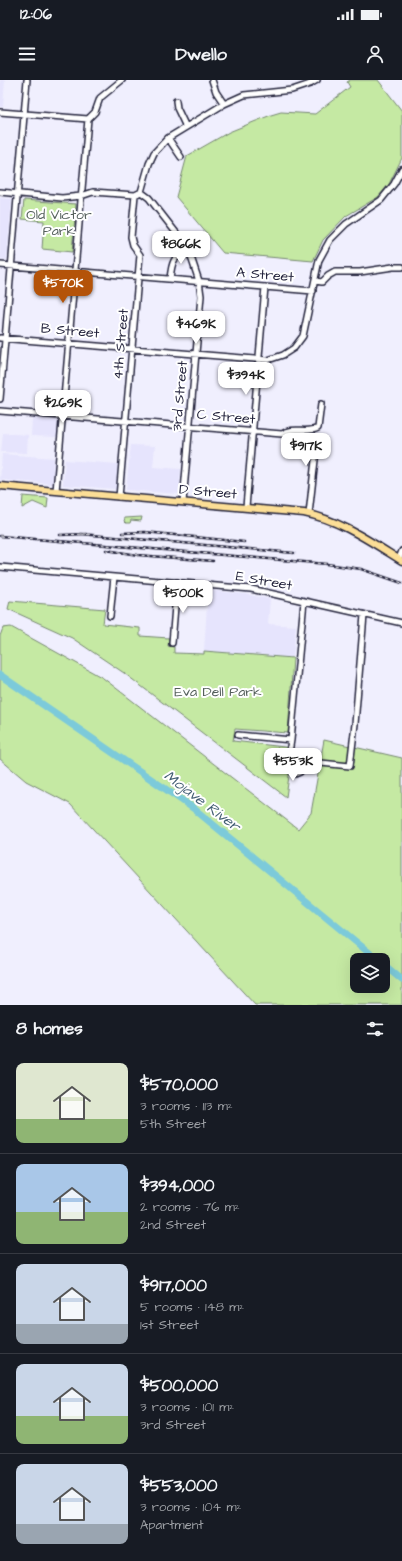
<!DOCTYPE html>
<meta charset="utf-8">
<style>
:root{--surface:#171b24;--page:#20242c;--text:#f1f3f6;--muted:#9ea1a6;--line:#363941;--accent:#b45309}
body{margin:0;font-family:"Architects Daughter",sans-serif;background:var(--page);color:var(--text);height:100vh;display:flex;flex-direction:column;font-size:15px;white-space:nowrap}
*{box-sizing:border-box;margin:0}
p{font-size:13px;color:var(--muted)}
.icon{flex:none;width:22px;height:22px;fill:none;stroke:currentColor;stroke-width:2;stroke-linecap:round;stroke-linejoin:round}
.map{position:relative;height:925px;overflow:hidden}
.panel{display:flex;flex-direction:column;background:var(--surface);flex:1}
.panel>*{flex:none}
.controls{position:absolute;left:350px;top:873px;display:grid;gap:8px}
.controls a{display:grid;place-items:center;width:40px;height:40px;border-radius:8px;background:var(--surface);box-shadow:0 4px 16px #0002;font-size:20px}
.price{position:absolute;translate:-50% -34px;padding:0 9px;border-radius:8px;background:#fff;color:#222;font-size:13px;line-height:26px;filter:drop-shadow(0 1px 2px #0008)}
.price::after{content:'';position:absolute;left:50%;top:24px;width:12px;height:9px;margin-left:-6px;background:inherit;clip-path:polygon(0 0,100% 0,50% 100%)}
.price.current{background:var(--accent);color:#fff}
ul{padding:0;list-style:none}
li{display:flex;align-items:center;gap:12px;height:100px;padding:0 16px}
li+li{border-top:1px solid var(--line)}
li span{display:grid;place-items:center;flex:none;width:112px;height:80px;border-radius:8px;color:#555}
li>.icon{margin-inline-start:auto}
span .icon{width:48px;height:48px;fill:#fffc;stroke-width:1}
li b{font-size:17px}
h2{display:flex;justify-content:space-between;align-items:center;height:48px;padding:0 16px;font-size:17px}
.status{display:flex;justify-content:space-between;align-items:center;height:28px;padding:0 20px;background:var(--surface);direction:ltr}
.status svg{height:11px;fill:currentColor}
header{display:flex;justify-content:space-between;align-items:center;height:52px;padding:0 16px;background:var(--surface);font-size:18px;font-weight:700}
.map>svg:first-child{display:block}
.built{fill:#e6e4fd}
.green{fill:#c5e9a3;stroke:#74866f;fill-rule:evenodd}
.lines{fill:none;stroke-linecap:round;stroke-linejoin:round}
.river{stroke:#7ccada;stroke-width:7}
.minor-casing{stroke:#22223b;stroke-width:8}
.major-casing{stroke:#22223b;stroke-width:9}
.minor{stroke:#fff;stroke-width:5}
.major{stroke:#fcde96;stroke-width:6}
.rail-casing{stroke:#22223b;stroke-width:2.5}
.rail{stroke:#fff;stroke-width:1;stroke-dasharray:3;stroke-linecap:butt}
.labels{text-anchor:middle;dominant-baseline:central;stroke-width:4;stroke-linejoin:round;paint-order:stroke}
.park-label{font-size:14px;fill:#535e5a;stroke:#fff}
.street-label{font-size:14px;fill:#22223b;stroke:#fff}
.water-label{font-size:15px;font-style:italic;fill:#425d73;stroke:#fff}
</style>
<div class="status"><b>12:06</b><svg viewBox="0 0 49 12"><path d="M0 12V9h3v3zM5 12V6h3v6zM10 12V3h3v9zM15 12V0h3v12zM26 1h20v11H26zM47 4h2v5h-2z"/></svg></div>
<header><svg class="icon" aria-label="menu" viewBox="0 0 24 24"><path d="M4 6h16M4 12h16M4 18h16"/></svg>Dwello<svg class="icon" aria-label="person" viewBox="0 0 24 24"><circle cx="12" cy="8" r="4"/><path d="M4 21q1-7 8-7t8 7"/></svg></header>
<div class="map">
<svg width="402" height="925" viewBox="0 0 402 925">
<rect width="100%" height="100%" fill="#f0effe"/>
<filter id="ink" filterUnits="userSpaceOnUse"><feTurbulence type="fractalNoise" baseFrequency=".025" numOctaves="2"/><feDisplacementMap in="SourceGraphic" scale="8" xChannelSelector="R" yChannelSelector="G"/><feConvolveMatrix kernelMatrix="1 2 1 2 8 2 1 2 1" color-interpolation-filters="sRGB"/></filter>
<g filter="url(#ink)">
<!-- built -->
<path class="built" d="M0 0H5L3 27H0Z
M0 118 12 119 7 180 0 179Z
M32 338 58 340 57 357 31 356Z
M3 353 28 355 27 373 1 372Z
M131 365 155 366 153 387 181 389 179 414 126 410Z
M2 374 54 378 53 404 0 400Z
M65 380 118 384 116 409 63 405Z
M208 510 245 514 270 519 268 544 296 546 293 578 204 571Z"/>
<!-- green -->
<path class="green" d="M350 0H378L402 31V78L389 104 378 117 346 136 323 160 313 181 223 173 176 117 187 76 229 52 271 35 281 32 315 34 350 7 347 2Z
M24 120 76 124 72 172 42 169 44 141 22 139Z
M23 416 48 418 47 428 33 422 22 428Z
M142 437 141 441 131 440 130 443H126L124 441 125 438Z
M10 521 105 529 103 544 140 548V556L169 558 168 566 174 567V573L204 574V571L293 578 288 653 235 649 233 661 293 668 286 717 124 593 72 558 8 529Z
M11 547 103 598 298 749 311 733 324 660 402 678V925H255L70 724 26 701 0 679V556L3 548ZM357 880H383V906H357Z"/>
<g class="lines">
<!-- river -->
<path class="river" d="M0 595 193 728 378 880
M383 884 402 900"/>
<defs>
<path id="minor" d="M212 0 216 12 224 24
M176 21 177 28 186 47
M0 32 88 39 95 32 100 18 122 0
M168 58 181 77
M0 112 62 118 81 116 93 112 135 115 141 112 149 84 154 73 168 58 224 24 244 15 292 10 310 4 317 0
M141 112 149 118 188 168 199 201 201 216 183 422
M0 185 313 211
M170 199C172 180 173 179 188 168
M315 201 322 202 328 196 335 192H360L393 187H402
M0 258 268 280 283 275 294 268 303 256 319 180 330 160 346 144 381 120 394 104 402 89
M0 319 27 0
M0 331 282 354 317 362 309 434
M282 354C293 346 307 354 318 348L321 324
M56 411 88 39
M119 417 140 175 133 165 131 157 135 115
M246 427 265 207
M399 479 402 471
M0 487 251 509 402 543
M110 536 114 497
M172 563 177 502
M238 655 291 660 304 521
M289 671 296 675 302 684 300 692 295 694 289 689C288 679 289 670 291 660
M302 684 311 682 350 686 355 644 364 535"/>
<path id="major" d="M0 406 304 433C340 440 371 462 402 481"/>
</defs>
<!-- minor casing -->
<use href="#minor" class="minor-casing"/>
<!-- major casing -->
<use href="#major" class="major-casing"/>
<!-- minor -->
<use href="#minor" class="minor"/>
<!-- major -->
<use href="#major" class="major"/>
<defs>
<path id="rail" d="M122 453 145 452 244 462
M81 454 294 473
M60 455 86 454
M0 456 327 484 361 489 402 503
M106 470 138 475 213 481"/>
</defs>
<!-- rail casing -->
<use href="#rail" class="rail-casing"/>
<!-- rail -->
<use href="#rail" class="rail"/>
</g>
</g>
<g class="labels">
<!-- park labels -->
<g class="park-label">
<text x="59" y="135">Old Victor<tspan x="59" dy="16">Park</tspan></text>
<text x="218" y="612">Eva Dell Park</text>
</g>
<!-- street labels -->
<g class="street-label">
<text transform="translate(265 195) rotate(5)">A Street</text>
<text transform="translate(70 251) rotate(5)">B Street</text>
<text transform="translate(121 264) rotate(-85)">4th Street</text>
<text transform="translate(180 316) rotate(-85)">3rd Street</text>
<text transform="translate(226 337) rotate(5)">C Street</text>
<text transform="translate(208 412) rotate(5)">D Street</text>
<text transform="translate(264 501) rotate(10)">E Street</text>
</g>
<!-- water labels -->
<g class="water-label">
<text transform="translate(202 721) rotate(37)">Mojave River</text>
</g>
</g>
</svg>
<div class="controls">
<a><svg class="icon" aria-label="layers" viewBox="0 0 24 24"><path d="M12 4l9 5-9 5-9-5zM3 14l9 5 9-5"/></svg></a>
</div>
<b class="price" style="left:181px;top:185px">$866K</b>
<b class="price current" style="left:63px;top:224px">$570K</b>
<b class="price" style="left:196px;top:265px">$469K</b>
<b class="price" style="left:246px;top:316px">$394K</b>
<b class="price" style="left:63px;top:344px">$269K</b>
<b class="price" style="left:306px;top:387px">$917K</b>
<b class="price" style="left:183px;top:534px">$500K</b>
<b class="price" style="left:293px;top:702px">$553K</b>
</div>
<section class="panel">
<h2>8 homes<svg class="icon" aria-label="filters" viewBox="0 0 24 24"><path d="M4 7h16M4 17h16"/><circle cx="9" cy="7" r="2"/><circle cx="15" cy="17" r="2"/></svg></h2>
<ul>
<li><span style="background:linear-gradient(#dfe7d0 70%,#8fb573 0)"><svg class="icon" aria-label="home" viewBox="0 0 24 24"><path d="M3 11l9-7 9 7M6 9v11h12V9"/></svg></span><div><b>$570,000</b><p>3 rooms · 113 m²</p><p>5th Street</p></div></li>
<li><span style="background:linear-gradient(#a9c7e8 60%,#8fb573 0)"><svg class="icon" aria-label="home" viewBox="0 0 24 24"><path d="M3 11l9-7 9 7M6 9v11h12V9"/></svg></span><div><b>$394,000</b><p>2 rooms · 76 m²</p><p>2nd Street</p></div></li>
<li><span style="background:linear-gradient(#c9d6e8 75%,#9aa5b1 0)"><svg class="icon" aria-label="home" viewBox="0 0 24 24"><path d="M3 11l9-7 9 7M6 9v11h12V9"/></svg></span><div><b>$917,000</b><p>5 rooms · 148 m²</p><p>1st Street</p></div></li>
<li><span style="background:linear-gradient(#c9d6e8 65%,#8fb573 0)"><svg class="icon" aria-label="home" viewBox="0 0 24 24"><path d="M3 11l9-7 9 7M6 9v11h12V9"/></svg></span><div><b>$500,000</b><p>3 rooms · 101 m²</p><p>3rd Street</p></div></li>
<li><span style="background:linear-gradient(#c9d6e8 75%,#9aa5b1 0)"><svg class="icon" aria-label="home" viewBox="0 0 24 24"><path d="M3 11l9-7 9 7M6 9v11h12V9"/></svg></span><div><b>$553,000</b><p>3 rooms · 104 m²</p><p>Apartment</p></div></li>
</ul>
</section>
